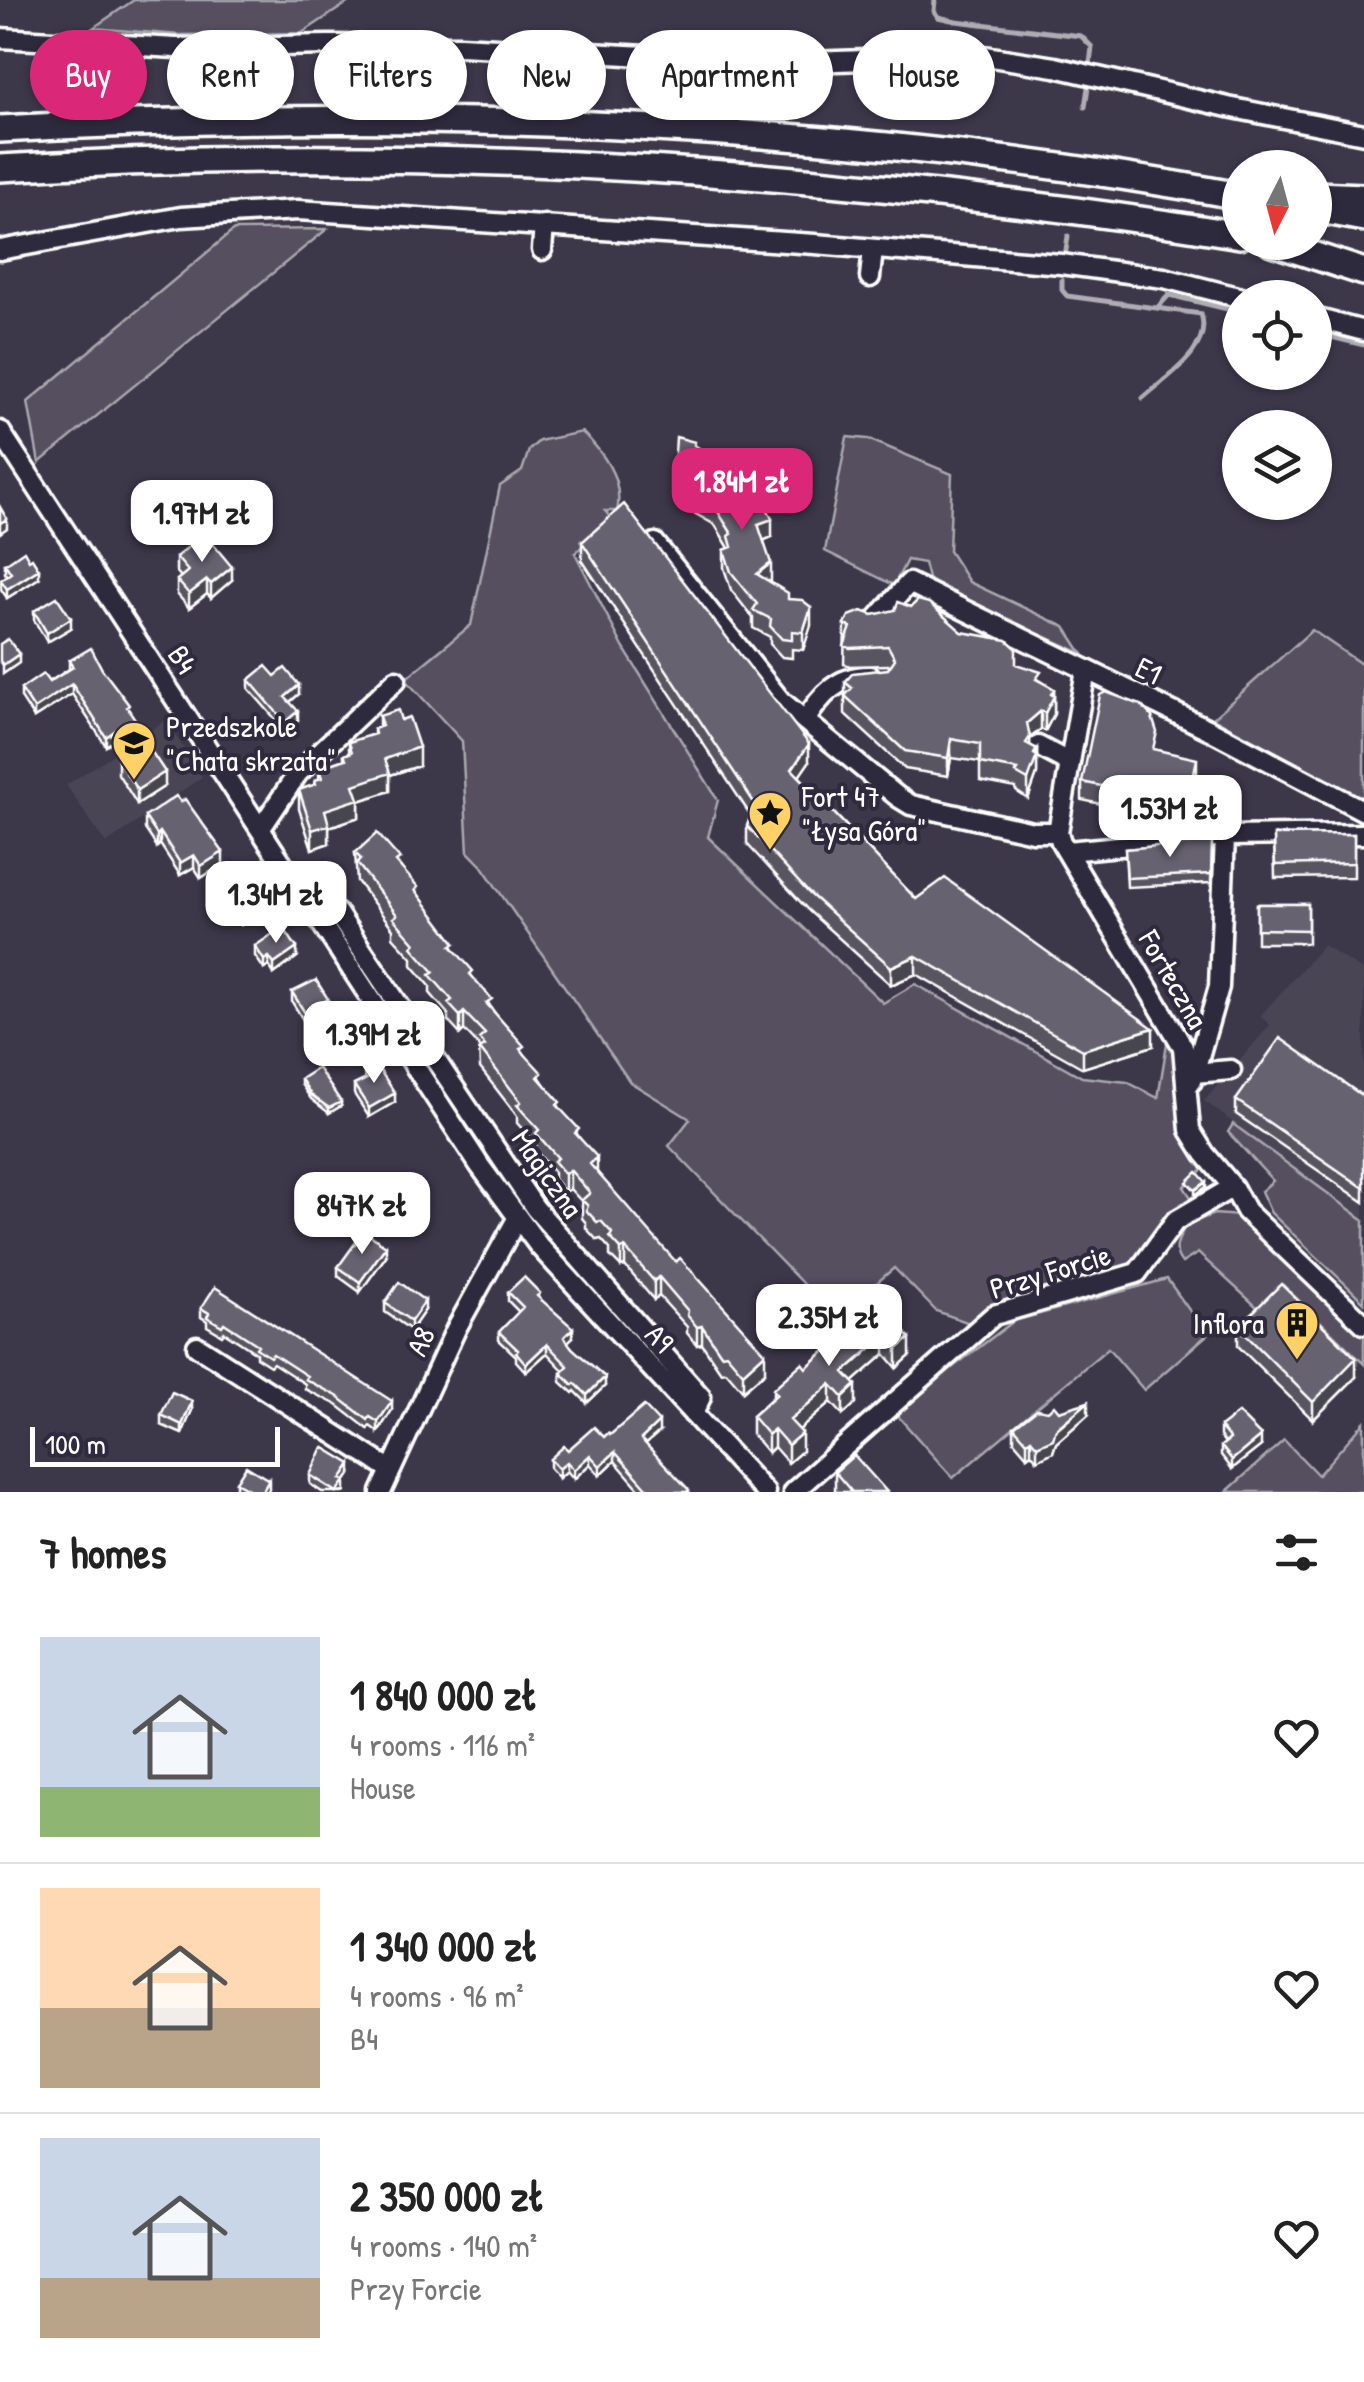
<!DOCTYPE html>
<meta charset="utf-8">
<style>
:root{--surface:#fff;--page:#f6f6f6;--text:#222;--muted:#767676;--line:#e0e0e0;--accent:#db2777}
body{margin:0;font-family:"Patrick Hand",sans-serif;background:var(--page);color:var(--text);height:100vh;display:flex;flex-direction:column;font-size:38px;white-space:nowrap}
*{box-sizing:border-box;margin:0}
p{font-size:32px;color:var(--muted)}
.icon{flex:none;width:55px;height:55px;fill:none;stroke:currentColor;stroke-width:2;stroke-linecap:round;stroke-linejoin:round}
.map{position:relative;height:1492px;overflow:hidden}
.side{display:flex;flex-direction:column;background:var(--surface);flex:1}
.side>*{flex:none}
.guide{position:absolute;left:30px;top:30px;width:1305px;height:90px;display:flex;gap:20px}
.needle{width:65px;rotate:186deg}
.controls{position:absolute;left:1222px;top:150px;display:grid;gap:20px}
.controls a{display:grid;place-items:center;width:110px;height:110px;border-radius:50%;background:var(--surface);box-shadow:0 2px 8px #0004;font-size:50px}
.scale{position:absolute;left:30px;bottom:25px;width:250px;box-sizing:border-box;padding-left:10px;border:5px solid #fff;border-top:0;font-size:28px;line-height:35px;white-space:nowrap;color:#fff;-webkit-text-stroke:8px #2f2a3d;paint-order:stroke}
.price{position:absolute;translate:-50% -85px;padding:0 22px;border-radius:20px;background:#fff;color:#222;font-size:32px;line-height:65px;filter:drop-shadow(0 2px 5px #0008)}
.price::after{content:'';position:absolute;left:50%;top:60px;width:30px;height:22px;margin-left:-15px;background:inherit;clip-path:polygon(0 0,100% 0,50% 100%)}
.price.selected{background:var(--accent);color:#fff}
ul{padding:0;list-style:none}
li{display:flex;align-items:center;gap:30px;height:250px;padding:0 40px}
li+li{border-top:2px solid var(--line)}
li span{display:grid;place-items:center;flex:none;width:280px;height:200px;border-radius:0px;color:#555}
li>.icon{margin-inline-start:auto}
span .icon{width:120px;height:120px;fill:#fffc;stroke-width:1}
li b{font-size:42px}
h2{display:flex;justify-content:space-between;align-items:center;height:120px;padding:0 40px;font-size:42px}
.tag{padding:0 35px;border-radius:45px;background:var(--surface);box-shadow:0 2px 8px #0004;font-size:35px;line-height:90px}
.tag.selected{background:var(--accent);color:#fff}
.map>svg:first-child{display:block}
.built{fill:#494455}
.green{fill:#555060;stroke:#aaa8b0;stroke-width:2.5}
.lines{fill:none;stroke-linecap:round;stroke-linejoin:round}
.stream{stroke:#afadb4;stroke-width:5}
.minor-casing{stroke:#fff;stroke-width:25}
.highway-casing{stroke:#fff;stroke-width:32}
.minor{stroke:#2f2a3d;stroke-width:18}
.highway{stroke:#2f2a3d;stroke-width:25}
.wall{fill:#585460;stroke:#fff;stroke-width:2.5}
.shaded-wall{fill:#47454e;stroke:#fff;stroke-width:2.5}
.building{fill:#666270;stroke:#fff;stroke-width:2.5}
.labels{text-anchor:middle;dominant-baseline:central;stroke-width:8;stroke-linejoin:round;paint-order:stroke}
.street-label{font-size:30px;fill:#fff;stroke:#2f2a3d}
.poi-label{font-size:30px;fill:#fff;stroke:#2f2a3d;text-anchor:start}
</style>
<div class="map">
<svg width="1364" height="1492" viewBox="0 0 1364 1492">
<rect width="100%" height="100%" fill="#3c3749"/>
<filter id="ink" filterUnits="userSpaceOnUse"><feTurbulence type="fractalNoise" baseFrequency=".01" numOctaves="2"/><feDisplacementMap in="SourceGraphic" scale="20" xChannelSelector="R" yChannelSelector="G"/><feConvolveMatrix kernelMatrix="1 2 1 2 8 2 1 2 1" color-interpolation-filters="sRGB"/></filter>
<g filter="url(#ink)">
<!-- built -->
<path class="built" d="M166 720 202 777 106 844 66 785Z
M1323 945 1364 971V1220L1204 1101 1270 1025 1260 1016Z"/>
<!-- green -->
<path class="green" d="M134 0H352L302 33 180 35 93 28Z
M327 229 39 463 28 402 234 230Z
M582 432C604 453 624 480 617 511H605L612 519 575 553 623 647 718 800 708 837 883 1003 915 984 1082 1077 1127 1082 1158 1098 1168 1037C1184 1070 1172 1107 1188 1139 1192 1148 1201 1156 1208 1164L1184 1187 1194 1202 1137 1266 972 1324 936 1311 894 1268 836 1318 669 1146 690 1119 630 1082 481 865 468 852 462 741 405 679 471 625 500 486 522 471 529 450 539 441Z
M847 437 868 439 952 474 949 551 969 582 1065 627 1082 653 930 586 924 563 907 560 894 585 825 551Z
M1312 630 1364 666V799L1213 718Z
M1233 1124 1364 1220V1302L1271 1213 1261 1191 1273 1181 1228 1132Z
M1214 1214 1241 1216 1364 1336V1364L1283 1285 1259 1309 1198 1253 1182 1263C1171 1250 1179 1238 1186 1225Z
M1167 1279 1207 1335 1144 1390 1108 1348 953 1478 897 1415 953 1367 1014 1321Z
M1364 1422V1492H1226L1284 1440 1318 1475Z"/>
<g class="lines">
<!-- stream -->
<path class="stream" d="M935 0 934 11 938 17 956 21 1081 36 1092 47 1090 64
M1085 107 1088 87
M1065 257 1068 236
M1062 280V290L1067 296 1201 314C1213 349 1166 377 1143 398
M1158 307 1169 295 1240 312
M1315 333 1364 345"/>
<defs>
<path id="minor" d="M0 38 176 48 328 45 460 46 777 63 985 56 1055 67 1228 107 1364 134
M0 250 181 217 298 210 815 244 1061 264 1164 278 1242 298
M542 250 544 225
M870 277 873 250
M1315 318 1364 331
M0 431 480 1166 539 1246 765 1492
M655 543 781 701 898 797 911 805 1033 832H1058
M876 620 909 583 1208 729 1364 811
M1086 670 1058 832 1061 842 1183 1047 1190 1130 1205 1154 1233 1187 1246 1211 1364 1324
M805 721C820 696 838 675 870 676
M1038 746 1070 763
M261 828 298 773 396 680
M1067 851 1225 836 1364 834
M321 921 337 913 535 1208 701 1397 693 1414
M1194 1073 1231 1070
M1192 1081 1219 987 1225 836
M197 1346 391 1470
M381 1492 456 1329 518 1217
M793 1492 994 1315 1137 1273 1175 1221 1233 1187"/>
<path id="highway" d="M0 129C413 107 832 121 1240 196
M0 168C416 143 829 169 1240 235
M1315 195 1364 197
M1315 209 1364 218
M1272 242 1364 272"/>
</defs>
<!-- minor casing -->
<use href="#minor" class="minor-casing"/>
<!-- highway casing -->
<use href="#highway" class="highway-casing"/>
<!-- minor -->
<use href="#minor" class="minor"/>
<!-- highway -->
<use href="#highway" class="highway"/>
</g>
<!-- wall -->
<path class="wall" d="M695 445 772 537 764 540 770 582 788 599 811 625 803 650 792 649V658L782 657 770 644V637L753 628V618L731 590 724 568V550L729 548 715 525 694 513V503L681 500V490L674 488V470Z
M142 501 191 530 175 544 142 510Z
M582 542 809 762 799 776 916 899 1153 1046 1083 1068 916 974 891 985 809 911 747 844V826L751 816 582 560Z
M176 557 232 580 211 598 207 594 189 608 177 594V580L181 577 176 571Z
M5 564 39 578 7 598 1 589V580L7 576 5 573Z
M34 611 71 628 47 642 34 620Z
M873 615 962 632 1054 689V714L1045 731 1041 729 1030 738V745L1037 749V774L1028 799 1016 791V788L980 781V762L951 758 948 776 905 769 845 714V682L888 669 890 667 888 665 850 666 844 664 845 625Z
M69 661 129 711 139 734 124 743 120 736 106 746 72 694 34 718 21 698V689L49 682 69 669Z
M275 676 299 694 290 702 298 720 285 730 249 689V680Z
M379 716 419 766 390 775V791L359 801V817L329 827V843L312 849 299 809V790L315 785V780L319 779V768L344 759V755L349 753V742L374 734V729L379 727Z
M1157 750 1197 777 1187 822 1082 800V782Z
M118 755 165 786 137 804 118 774Z
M145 817 223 864 201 878 194 867 180 875 160 844 157 847 145 829Z
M1354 834V877L1275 878 1274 835Z
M1212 841 1211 883 1127 887 1125 849Z
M355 853 400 866 473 978 492 1009 524 1053 579 1137 597 1172 765 1372 743 1391 726 1371 721 1372 702 1344 697 1345 687 1333V1327L659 1296 654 1300 625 1266 621 1267 610 1256V1249L601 1239 597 1240 586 1228V1223L582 1218V1202L570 1189 565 1192 554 1179V1172L536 1151V1144L517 1123V1116L480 1068 479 1046 464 1030 460 1034 448 1021V1014L430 993V986L412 965V958L393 937V929L357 881Z
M228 897 258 914 241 925 228 906Z
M1257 904H1308V943H1257Z
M255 946 297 957 274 974 269 966 264 969 255 956Z
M292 992 328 1008 305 1023 292 1002Z
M331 1038 361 1053 344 1066 331 1047Z
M364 1066 395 1102 369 1117 354 1094V1085L366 1079 364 1075Z
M301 1079 341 1106 329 1113 311 1099 301 1084Z
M1364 1097V1202L1236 1114V1100Z
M386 1256 360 1292 338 1276V1267Z
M508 1292 540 1299 573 1337 567 1342 605 1386 587 1403 575 1391 573 1393 561 1382V1373L564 1371 547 1353 526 1372 516 1361V1356L499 1340V1332L519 1312 508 1301Z
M385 1303 425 1310 411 1330 385 1312Z
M201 1308 392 1410 378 1432 370 1426 368 1429 337 1405 305 1389V1384L273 1363 270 1366 256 1357V1353L224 1332 222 1335 207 1326V1321L201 1317Z
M861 1320 903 1329 910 1356 897 1368 885 1354 853 1382 856 1403 843 1415 831 1402 799 1430 802 1451 788 1463 774 1447 768 1453 752 1434V1416L773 1397V1389L806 1368 827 1349V1341Z
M1238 1327 1356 1377 1313 1420 1238 1346Z
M192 1410 182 1434 161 1425V1415Z
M1059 1411 1088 1415 1056 1443 1053 1452 1037 1460 1031 1453 1027 1456 1014 1441V1427Z
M1220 1427 1261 1446 1232 1469 1221 1455V1446L1225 1443 1220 1436Z
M659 1432 645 1444 689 1492H642L615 1461 600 1475 590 1464 574 1479 567 1471 559 1478 550 1468V1459L568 1450 604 1437Z
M835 1472 887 1492H835Z
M351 1473 345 1482 344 1492H322L310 1484V1475Z
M236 1482 269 1489 267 1492H238L236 1491Z"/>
<!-- shaded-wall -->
<path class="shaded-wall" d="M7 519V528L0 533V523Z
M772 519V537L758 543V524Z
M191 520V530L175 544V535Z
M771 563V581L757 592V574Z
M232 567V580L211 598V584Z
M39 569V578L7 598V589Z
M207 580V594L189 608V594Z
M811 607V625L803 650V632Z
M71 618V628L47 642V633Z
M19 654V663L3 674V665Z
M72 684V694L34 718V709Z
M299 685V694L285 706V697Z
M1054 689V714L1045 731V713Z
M298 711V720L285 730V722Z
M1041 711V729L1030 738V755L1026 761 1027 723Z
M139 725V734L124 743V734Z
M120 727V736L106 746V737Z
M951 739V758L948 776V758Z
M809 744V762L792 787V769Z
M419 747V766L390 775V791L359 801V817L329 827V843L312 849V830L325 810 385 759Z
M1037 749V774L1028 799V780L1034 754Z
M1197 759V777L1187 822V804Z
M165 772V786L137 804V790Z
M160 832V844L157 847V835Z
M223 852V864L201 878V866Z
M194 855V867L180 875V863Z
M258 904V914L241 925V916Z
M297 948V957L274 974V964Z
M916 956V974L891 985V967Z
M269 957V966L264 969V960Z
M328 999V1008L305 1023V1013Z
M464 1012V1030L460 1034V1016Z
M1153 1028V1046L1083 1068V1050Z
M361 1044V1053L344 1066V1056Z
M395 1093V1102L369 1117V1108Z
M341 1102V1106L329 1113V1108Z
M597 1157V1176L590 1164Z
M570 1170V1189L565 1192V1174Z
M1206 1182V1187L1195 1195V1190Z
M386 1246V1256L360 1292V1282Z
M625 1248V1266L621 1267V1249Z
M659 1277V1296L654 1300V1281Z
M425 1301V1310L411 1330V1321Z
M702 1326V1344L697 1345V1327Z
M573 1328V1337L564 1346V1337Z
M885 1336V1354L844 1390V1372Z
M910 1338V1356L897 1368V1349Z
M547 1344V1353L526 1372V1364Z
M765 1353V1372L743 1391V1373Z
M1356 1358V1377L1313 1420V1402Z
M605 1377V1386L587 1403V1395Z
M831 1384V1402L790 1438V1420Z
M856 1385V1403L843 1415V1397Z
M192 1401V1410L182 1434V1425Z
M392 1401V1410L378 1432V1422Z
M1088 1402V1415L1056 1443 1053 1452 1037 1460V1446Z
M659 1422V1432L641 1448V1439Z
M774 1429V1447L768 1453V1435Z
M802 1433V1451L788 1463V1445Z
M1261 1436V1446L1232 1469V1460Z
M1031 1439V1453L1027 1456V1442Z
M615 1452V1461L600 1475V1466Z
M590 1455V1464L574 1479V1470Z
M567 1462V1471L559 1478V1469Z
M351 1464V1473L345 1482V1491L337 1492 341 1479Z
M269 1480V1489L267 1492H262Z"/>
<!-- building -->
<path class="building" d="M676 437 695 442 694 445 745 475 768 510 772 519 758 524 771 563 757 574 788 593V599L802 600 811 607 803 632 792 631V640L782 639 770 626 771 619 753 610 757 604 731 572 724 550 732 547 729 536 732 534 715 507 694 495 699 487 681 482 684 472 674 470Z
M156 489 161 495 168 489 191 520 175 535 142 501Z
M624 504 809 744 792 769 916 899 945 878 1153 1028 1083 1050 916 956 891 967 809 893 747 826 755 804 582 542Z
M0 507 7 519 0 523Z
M208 538 232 567 211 584 207 580 189 594 177 580 188 571 176 557 193 543 197 548Z
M24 551 29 560 32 558 39 569 7 589 1 580 11 573 5 564Z
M57 597 71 618 47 633 34 611Z
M918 600 929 603 962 632 1007 640 1016 648V664L1041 672 1036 679 1054 689 1051 694 1054 696 1045 713 1041 711 1027 723 1030 737 1026 743 1037 749 1034 754 1037 756 1028 780 1016 773 1018 770 980 763V744L951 739 948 758 905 751 845 696 852 688 845 682 853 673 888 669 895 659 888 646 850 648 844 646 851 627 845 625 849 616 862 611 873 615 895 610 898 602 911 607Z
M8 639 19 654 3 665 0 661V644Z
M91 648 102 669 129 705 127 707 139 725 124 734 120 727 106 737 72 684 34 709 21 689 43 674 49 682 73 667 69 661Z
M266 666 275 676 285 668 299 685 285 697 298 711 285 722 249 680Z
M1106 692 1141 705 1152 717 1157 732 1153 749 1197 759 1187 804 1082 782 1100 695Z
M398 710 401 720 409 717 419 747 385 759 390 773 354 785 359 799 325 810 329 825 312 830 299 790 316 784 315 780 322 778 319 768 346 759 344 755 352 752 349 742 375 734 374 729 382 726 379 716Z
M143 739 165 772 137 790 118 760V755Z
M176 796 181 802 185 799 223 852 201 866 194 855 180 863 160 832 157 835 145 817Z
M377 833 400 859 396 862 418 887 415 890 455 943 451 946 473 971 470 974 492 999 486 1003 524 1046 520 1049 542 1073 538 1077 560 1102 557 1105 579 1129 575 1133 597 1157 590 1164 676 1262 680 1258 765 1353 743 1373 726 1353 721 1354 702 1326 697 1327 687 1315 688 1311 659 1277 654 1281 625 1248 621 1249 610 1237 612 1233 601 1221 597 1222 586 1210 588 1206 582 1200 590 1193 570 1170 565 1174 554 1161 558 1158 536 1133 539 1130 517 1105 521 1102 480 1049 485 1046 479 1039 485 1034 464 1012 460 1016 448 1003 452 1000 430 975 434 972 412 947 415 943 393 918 397 915 357 863 361 859 355 853Z
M1354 834V863L1275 865 1274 835Z
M1212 841 1211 874 1127 878 1125 849Z
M245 885 258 904 241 916 228 897Z
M1257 904H1308V930L1257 929Z
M283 927 297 948 274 964 269 957 264 960 255 946Z
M316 980 328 999 305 1013 292 992Z
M348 1025 361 1044 344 1056 331 1038Z
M1280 1038 1364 1097V1188L1236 1100Z
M373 1060 395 1093 369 1108 354 1085 371 1077 364 1066Z
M318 1068 341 1102 329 1108 311 1095 301 1079Z
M1197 1172 1206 1182 1195 1190 1187 1182Z
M364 1231 386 1246 360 1282 338 1267Z
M524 1277 540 1293 537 1296 573 1328 564 1337 572 1348 605 1377 587 1395 575 1383 573 1385 561 1373 568 1366 547 1344 526 1364 516 1352 518 1350 499 1332 523 1307 508 1292Z
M399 1282 425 1301 411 1321 385 1303Z
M1281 1284 1356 1358 1313 1402 1238 1327Z
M215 1287 392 1401 378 1422 370 1417 368 1420 337 1396 305 1379 307 1376 273 1354 270 1357 256 1348 258 1345 224 1323 222 1326 207 1317 209 1313 201 1308Z
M886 1298 903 1316 896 1322 910 1338 897 1349 885 1336 844 1372 856 1385 843 1397 831 1384 790 1420 802 1433 788 1445 774 1429 768 1435 752 1416 777 1394 773 1389 802 1363 806 1368 831 1346 827 1341 857 1315 861 1320Z
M172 1392 192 1401 182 1425 161 1415Z
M1088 1402 1056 1429 1053 1439 1037 1446 1031 1439 1027 1442 1014 1427 1037 1409 1048 1411 1054 1405 1059 1411Z
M644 1406 659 1422 641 1439 689 1490 687 1492H644L648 1489 615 1452 600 1466 590 1455 574 1470 567 1462 559 1469 550 1459 564 1446 568 1450 594 1427 604 1437 608 1433 610 1435Z
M1238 1413 1261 1436 1232 1460 1221 1446 1230 1439 1220 1427Z
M323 1447 351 1464 341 1479 345 1481 337 1492 310 1475Z
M854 1455 887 1492H852L835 1472Z
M246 1466 269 1480 262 1492H254L236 1482Z"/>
</g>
<!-- icons -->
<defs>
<symbol id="school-pin" viewBox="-11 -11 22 30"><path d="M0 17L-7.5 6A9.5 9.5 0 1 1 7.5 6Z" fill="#ffd166" stroke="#2f2a3d"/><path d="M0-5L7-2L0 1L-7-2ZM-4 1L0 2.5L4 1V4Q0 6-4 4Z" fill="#111"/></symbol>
<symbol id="sight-pin" viewBox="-11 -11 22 30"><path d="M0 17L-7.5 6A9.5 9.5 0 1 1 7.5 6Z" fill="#ffd166" stroke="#2f2a3d"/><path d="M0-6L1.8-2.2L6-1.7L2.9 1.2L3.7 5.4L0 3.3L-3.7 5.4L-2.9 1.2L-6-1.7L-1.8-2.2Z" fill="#111"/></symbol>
<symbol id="building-pin" viewBox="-11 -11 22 30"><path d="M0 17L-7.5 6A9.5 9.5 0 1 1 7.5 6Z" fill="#ffd166" stroke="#2f2a3d"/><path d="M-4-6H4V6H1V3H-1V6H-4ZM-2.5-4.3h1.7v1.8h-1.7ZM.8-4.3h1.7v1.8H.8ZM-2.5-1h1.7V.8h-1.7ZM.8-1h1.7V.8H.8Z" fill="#111"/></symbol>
</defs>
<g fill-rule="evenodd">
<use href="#school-pin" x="109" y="718" width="50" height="68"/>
<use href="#sight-pin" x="745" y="788" width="50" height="68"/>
<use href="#building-pin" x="1272" y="1298" width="50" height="68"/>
</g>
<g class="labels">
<!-- street labels -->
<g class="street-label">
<text transform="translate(183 659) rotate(57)">B4</text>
<text transform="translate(1149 670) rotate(26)">E1</text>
<text transform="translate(1174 979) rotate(60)">Forteczna</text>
<text transform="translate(548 1173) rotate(55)">Magiczna</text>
<text transform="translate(1050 1271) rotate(-17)">Przy Forcie</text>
<text transform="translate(660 1338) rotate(47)">A9</text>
<text transform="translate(420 1341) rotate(-65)">A8</text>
</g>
<!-- poi labels -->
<g class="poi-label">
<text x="166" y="726">Przedszkole<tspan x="166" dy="34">"Chata skrzata"</tspan></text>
<text x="802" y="796">Fort 47<tspan x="802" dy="34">"Łysa Góra"</tspan></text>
<text x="1264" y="1323" text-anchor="end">Inflora</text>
</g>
</g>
</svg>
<div class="controls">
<a><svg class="needle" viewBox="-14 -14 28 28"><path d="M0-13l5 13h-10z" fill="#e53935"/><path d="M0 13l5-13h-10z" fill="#767676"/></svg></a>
<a><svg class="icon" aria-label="locate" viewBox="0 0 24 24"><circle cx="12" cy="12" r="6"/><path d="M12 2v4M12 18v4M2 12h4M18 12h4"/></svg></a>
<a><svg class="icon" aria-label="layers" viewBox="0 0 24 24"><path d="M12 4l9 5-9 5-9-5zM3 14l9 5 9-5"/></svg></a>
</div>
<div class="scale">100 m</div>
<b class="price selected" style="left:742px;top:533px">1.84M zł</b>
<b class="price" style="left:202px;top:565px">1.97M zł</b>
<b class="price" style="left:1170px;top:860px">1.53M zł</b>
<b class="price" style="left:276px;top:946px">1.34M zł</b>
<b class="price" style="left:374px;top:1086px">1.39M zł</b>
<b class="price" style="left:362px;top:1257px">847K zł</b>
<b class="price" style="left:829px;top:1369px">2.35M zł</b>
<div class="guide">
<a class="tag selected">Buy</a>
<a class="tag">Rent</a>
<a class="tag">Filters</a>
<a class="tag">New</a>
<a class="tag">Apartment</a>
<a class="tag">House</a>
</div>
</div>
<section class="side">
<h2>7 homes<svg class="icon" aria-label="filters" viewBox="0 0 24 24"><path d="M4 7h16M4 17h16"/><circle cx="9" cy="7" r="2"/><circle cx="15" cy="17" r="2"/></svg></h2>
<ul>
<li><span style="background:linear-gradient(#c9d6e8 75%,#8fb573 0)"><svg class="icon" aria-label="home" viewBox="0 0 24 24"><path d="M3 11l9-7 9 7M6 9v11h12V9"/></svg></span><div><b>1 840 000 zł</b><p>4 rooms · 116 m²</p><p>House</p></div><svg class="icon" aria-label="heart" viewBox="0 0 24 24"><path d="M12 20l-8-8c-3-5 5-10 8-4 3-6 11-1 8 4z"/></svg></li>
<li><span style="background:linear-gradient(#ffd9b3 60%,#b9a48a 0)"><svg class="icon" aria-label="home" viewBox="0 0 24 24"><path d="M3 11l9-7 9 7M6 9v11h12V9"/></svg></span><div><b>1 340 000 zł</b><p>4 rooms · 96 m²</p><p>B4</p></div><svg class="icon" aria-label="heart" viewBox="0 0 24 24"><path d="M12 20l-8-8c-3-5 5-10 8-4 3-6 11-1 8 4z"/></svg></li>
<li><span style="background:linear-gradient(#c9d6e8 70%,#b9a48a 0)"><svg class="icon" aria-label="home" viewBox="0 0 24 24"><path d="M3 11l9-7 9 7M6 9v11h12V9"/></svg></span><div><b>2 350 000 zł</b><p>4 rooms · 140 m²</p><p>Przy Forcie</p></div><svg class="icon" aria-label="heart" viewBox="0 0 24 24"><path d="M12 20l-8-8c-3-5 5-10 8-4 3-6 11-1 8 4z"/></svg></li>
</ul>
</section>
